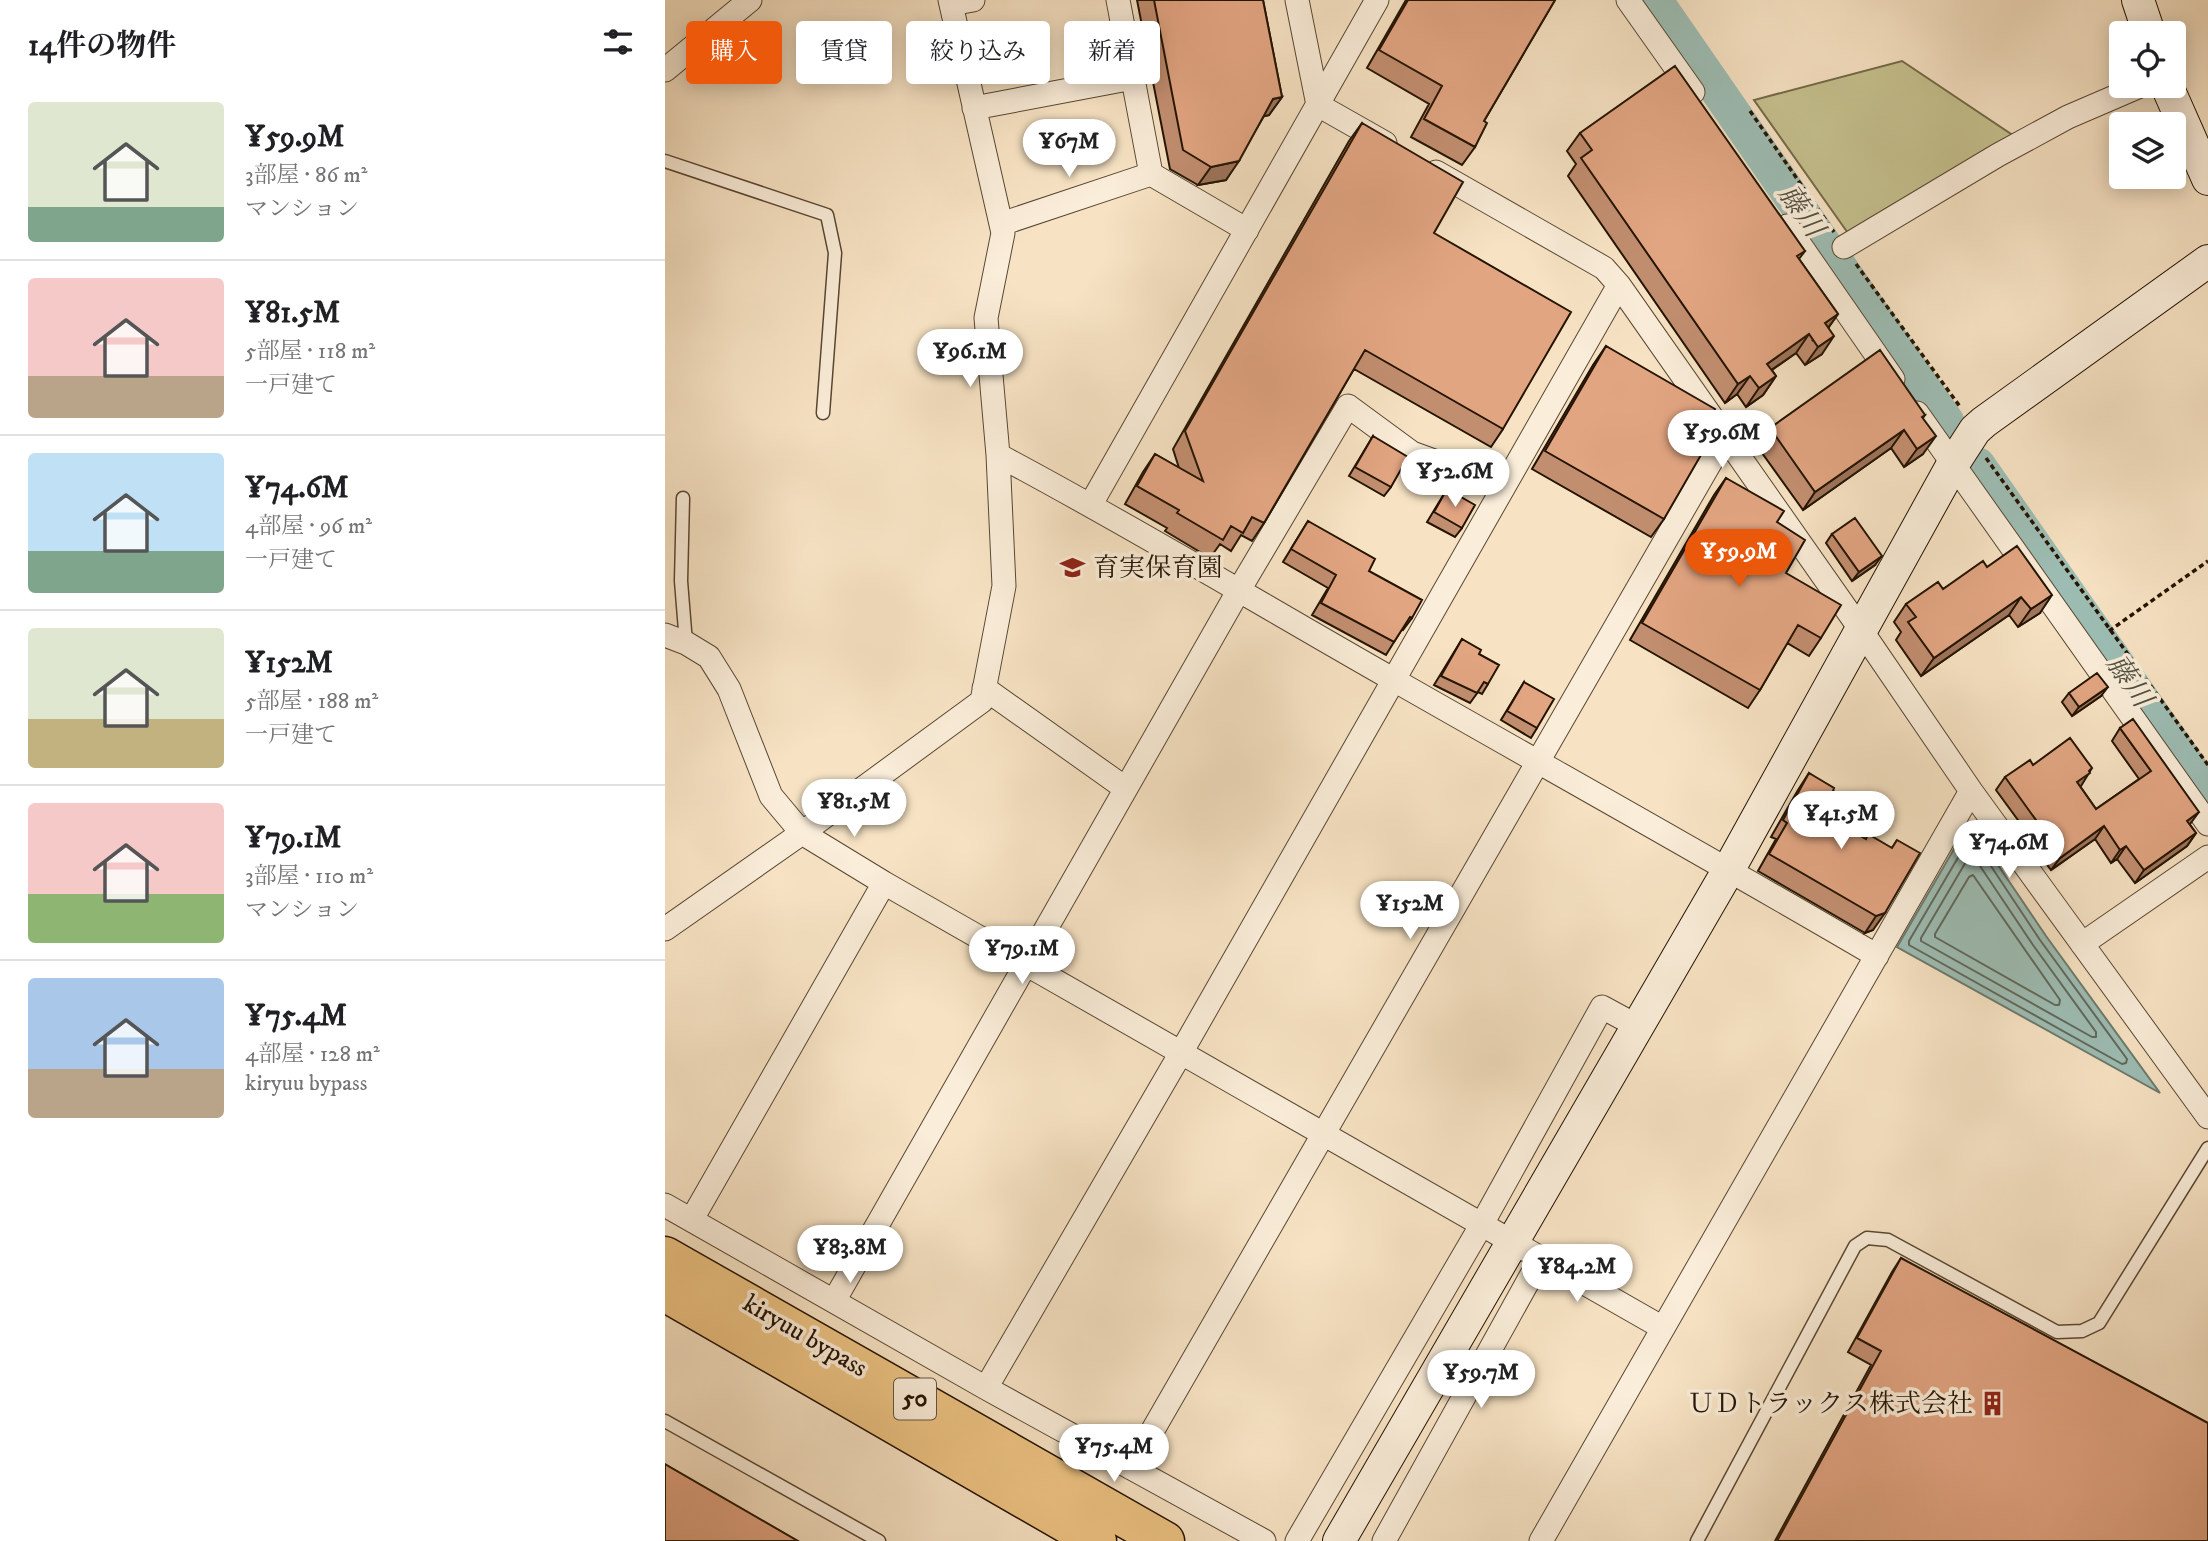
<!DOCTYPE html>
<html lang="ja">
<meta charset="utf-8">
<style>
:root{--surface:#fff;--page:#f2f2f2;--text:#202124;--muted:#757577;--line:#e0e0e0;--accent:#ea580c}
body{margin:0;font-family:"IM FELL DW Pica","Noto Serif JP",serif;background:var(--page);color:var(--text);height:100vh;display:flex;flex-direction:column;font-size:26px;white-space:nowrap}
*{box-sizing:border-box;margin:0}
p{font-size:23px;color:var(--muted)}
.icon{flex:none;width:38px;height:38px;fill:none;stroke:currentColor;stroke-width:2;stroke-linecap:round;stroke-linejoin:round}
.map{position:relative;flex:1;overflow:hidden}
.side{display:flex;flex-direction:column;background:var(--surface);width:665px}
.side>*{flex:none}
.hud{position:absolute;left:21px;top:21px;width:665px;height:63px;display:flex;gap:14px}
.tools{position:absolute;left:1444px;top:21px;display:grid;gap:14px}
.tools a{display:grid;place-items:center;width:77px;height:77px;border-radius:7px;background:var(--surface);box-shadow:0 4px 18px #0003;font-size:35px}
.price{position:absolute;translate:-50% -60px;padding:0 16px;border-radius:24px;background:#fff;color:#222;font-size:23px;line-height:46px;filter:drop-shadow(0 2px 4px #0008)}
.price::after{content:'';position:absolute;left:50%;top:42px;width:21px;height:16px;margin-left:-10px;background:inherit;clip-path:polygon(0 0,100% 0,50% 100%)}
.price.active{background:var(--accent);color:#fff}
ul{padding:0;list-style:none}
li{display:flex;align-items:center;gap:21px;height:175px;padding:0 28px}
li+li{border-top:2px solid var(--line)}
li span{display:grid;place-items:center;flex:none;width:196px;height:140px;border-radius:7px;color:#555}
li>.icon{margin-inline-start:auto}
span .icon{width:84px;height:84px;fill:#fffc;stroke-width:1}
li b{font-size:30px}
h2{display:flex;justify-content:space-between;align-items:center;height:84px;padding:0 28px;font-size:30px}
.chip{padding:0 24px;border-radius:7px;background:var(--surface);box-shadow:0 4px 18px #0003;font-size:24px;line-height:63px}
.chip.active{background:var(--accent);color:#fff}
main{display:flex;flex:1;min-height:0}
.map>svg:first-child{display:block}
.green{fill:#c5c18f;stroke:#746a49;stroke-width:2}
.water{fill:#9dbeb5;stroke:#6d7a6e;stroke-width:2}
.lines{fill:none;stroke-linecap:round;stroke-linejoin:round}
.shore{stroke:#60685c;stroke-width:2}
.river{stroke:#9dbeb5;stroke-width:35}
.lane-casing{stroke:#594733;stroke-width:15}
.street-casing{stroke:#594733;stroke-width:25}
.secondary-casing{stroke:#241303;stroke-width:34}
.highway-casing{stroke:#241303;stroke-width:41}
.path{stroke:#241303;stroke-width:3.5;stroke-dasharray:5 3.5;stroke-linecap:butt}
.lane{stroke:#faedd9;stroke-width:12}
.street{stroke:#faedd9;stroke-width:23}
.secondary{stroke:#faedd9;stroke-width:32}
.highway{stroke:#ecc282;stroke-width:38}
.wall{fill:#c28e70;stroke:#241303;stroke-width:2}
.shaded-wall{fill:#9e745b;stroke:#241303;stroke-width:2}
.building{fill:#e2a582;stroke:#241303;stroke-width:2}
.labels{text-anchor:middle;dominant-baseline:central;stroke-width:7;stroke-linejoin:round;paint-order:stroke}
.shield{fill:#faedd9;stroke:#645443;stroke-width:2}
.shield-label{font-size:24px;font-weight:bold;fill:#241303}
.poi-label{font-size:26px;fill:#241303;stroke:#faedd9;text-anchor:start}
.street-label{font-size:26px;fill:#241303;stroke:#faedd9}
.water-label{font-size:28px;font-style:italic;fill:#4e4f41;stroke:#faedd9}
</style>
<main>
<section class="side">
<h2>14件の物件<svg class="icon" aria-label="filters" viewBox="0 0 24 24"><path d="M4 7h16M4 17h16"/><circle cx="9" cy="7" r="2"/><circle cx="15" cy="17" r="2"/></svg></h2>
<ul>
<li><span style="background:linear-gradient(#dfe7d0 75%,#7fa58c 0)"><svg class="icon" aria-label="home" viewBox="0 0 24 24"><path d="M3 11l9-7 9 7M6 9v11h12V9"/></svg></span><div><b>¥59.9M</b><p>3部屋 · 86 m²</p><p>マンション</p></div></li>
<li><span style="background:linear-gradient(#f6c9c9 70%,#b9a48a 0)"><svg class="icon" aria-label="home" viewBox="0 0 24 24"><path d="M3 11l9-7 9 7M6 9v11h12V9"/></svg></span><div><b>¥81.5M</b><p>5部屋 · 118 m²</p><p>一戸建て</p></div></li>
<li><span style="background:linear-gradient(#bfe0f5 70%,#7fa58c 0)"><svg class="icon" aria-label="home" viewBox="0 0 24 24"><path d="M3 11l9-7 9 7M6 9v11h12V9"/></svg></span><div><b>¥74.6M</b><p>4部屋 · 96 m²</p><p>一戸建て</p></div></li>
<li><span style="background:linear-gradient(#dfe7d0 65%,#c2b280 0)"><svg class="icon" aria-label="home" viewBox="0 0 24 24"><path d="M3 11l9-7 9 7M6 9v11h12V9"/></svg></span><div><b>¥152M</b><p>5部屋 · 188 m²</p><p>一戸建て</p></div></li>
<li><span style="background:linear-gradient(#f6c9c9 65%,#8fb573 0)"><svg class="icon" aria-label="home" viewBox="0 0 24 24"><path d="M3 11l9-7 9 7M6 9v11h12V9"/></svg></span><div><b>¥79.1M</b><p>3部屋 · 110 m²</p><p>マンション</p></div></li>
<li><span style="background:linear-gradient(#a9c7e8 65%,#b9a48a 0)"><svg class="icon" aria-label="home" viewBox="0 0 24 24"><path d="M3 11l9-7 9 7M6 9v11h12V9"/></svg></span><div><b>¥75.4M</b><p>4部屋 · 128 m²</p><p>kiryuu bypass</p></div></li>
</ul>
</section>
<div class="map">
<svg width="1543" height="1541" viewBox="0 0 1543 1541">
<rect width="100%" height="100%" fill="#f7e3c4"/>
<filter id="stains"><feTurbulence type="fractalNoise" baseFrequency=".00286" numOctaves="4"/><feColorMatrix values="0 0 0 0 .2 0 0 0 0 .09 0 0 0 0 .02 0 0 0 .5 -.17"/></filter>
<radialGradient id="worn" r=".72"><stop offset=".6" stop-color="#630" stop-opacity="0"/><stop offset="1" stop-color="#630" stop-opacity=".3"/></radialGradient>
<!-- green -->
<path class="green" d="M1237 61 1352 138 1185 236 1089 100Z"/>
<!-- water -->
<path class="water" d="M1310 831 1381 936 1495 1093 1232 947 1296 837Z"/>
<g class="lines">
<!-- shore -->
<path class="shore" d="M1306 841 1310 842 1375 940 1462 1059 1461 1063 1457 1064 1244 945V941L1301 844Z
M1305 855 1309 857 1368 945 1431 1032V1037H1427L1256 941V938Z
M1308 875 1395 1000 1394 1005H1390L1270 937V934L1304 877Z"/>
<!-- river -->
<path class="river" d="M990 0 1282 422
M1313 465 1543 794"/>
<defs>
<path id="lane" d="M0 161 162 215 170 253 158 413
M18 498 16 581 21 643
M0 1421 214 1541
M1032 1541 1190 1246 1202 1238 1223 1240 1392 1332 1417 1331 1434 1323 1543 1148"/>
<path id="street" d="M453 0 486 174 582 230
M632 0 653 105 720 143
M963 0 1028 92
M286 4 308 0
M0 70 85 0
M309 108 468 78
M771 172 939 268 954 285 1196 630 1306 791 1543 1117
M336 224 486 174
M1122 226 1228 379
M1179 247 1333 155 1403 117 1475 86
M1252 413 1543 824
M333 455C467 526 597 605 729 680 890 772 1052 862 1212 956
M426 504 712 0
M0 635 21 643 44 657 64 689 106 796 137 833 219 883 998 1328
M319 688 460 788
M0 929 137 833 317 701 339 586 333 455 321 318 338 233 285 0
M1417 944 1543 857
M0 1205 321 1388 599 1541
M27 1219 219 883
M169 1301 574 590 683 406 747 453 838 486
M321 1388 517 1051 954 285
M466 1468 1060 437
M632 1541 817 1224 937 1007 972 1026
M719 1541 876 1258
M876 1541 1306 791"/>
<path id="secondary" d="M1473 0 1484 33
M1502 86 1543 179
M674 1541 1064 869 1288 464 1310 430 1319 422 1543 261"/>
<path id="highway" d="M0 1256 500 1541
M0 1292 432 1541"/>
</defs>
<!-- lane casing -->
<use href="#lane" class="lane-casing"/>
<!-- street casing -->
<use href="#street" class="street-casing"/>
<!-- secondary casing -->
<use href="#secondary" class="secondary-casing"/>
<!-- highway casing -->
<use href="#highway" class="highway-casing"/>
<!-- path -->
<path class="path" d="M1085 111 1169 232
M1191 264 1296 408
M1321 458 1543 765
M1444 631 1543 561"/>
<!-- lane -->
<use href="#lane" class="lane"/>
<!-- street -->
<use href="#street" class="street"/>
<!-- secondary -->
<use href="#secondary" class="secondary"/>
<!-- highway -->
<use href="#highway" class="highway"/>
</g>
<!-- wall -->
<path class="wall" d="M472 0H598L617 97 604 115 599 116 561 180 533 185 505 169Z
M741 0H890L819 121 810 147 797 165 746 137 764 104 702 68Z
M697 123 769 233 838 429 826 447 689 369 599 523 587 541 576 535 566 551 555 544 545 558 500 531 502 528 460 504 478 472 490 454 514 468 508 449 684 141Z
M915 133 1140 251 1134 259 1173 314 1164 327 1157 354 1140 365 1131 353 1107 370 1111 376 1098 395 1081 407 1072 394 1060 403 903 176 911 164 902 151Z
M941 346 1041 424 999 519 986 537 867 469 928 365Z
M1260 415 1258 418V454L1239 467 1226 448 1138 510 1092 446 1105 428Z
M708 436 726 487 719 496 684 476Z
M1061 478 1112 522 1121 573 1156 638 1144 656 1122 643 1095 690 1083 708 965 640 1049 495Z
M782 489 797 528 790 537 762 522Z
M643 521 704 571 747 618 738 630 737 629 721 655 647 615 663 588 618 562Z
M1167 534 1210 565 1187 581 1161 543Z
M1322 567 1375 613 1353 627 1344 615 1256 676 1231 640 1236 632 1229 622 1241 604 1278 589Z
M797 639 814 654 823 684 817 694 813 692 805 703 769 685Z
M859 682 872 728 866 738 836 720Z
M1404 693 1436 696 1407 716 1397 702Z
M1455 728 1531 833 1522 846 1470 883 1452 859 1446 863 1430 839 1386 870 1375 855 1377 853 1331 790 1340 777 1368 765 1424 772 1415 786 1431 809 1474 779 1447 741Z
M1144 773 1168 791V820L1200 839 1227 848 1232 840 1208 930 1200 933 1093 871 1111 839 1106 837 1133 790Z
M1236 1258 1543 1541H1110L1206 1365 1183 1352 1227 1272Z"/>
<!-- shaded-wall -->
<path class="shaded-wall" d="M617 97 604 115 596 117 608 99Z
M574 161 561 180 533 185 546 167Z
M1173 314 1160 332 1147 341 1160 323Z
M1144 334 1131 353 1089 382 1102 364Z
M1169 336 1157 354 1140 365 1153 347Z
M1085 376 1072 394 1060 403 1073 384Z
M1111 376 1098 395 1081 407 1094 388Z
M1239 430 1226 448 1138 510 1150 492Z
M1271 436 1258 454 1239 467 1252 449Z
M1217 556 1210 565 1187 581 1194 572Z
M1387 595 1375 613 1353 627 1366 609Z
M1356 597 1344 615 1256 676 1269 658Z
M1443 687 1436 696 1407 716 1414 707Z
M1427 768 1416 786 1403 795 1412 782Z
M1534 812 1525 824 1513 833 1522 821Z
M1439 826 1430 839 1386 870 1395 858Z
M1531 833 1522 846 1470 883 1479 870Z
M1461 846 1452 859 1446 863 1455 850Z
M1220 913 1208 930 1200 933 1211 916Z"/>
<!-- building -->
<path class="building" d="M489 0H598L617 97 608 99 574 161 546 167 518 150Z
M743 0H890L819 121 822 123 810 147 759 119 777 86 714 50Z
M1010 66 1140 251 1132 256 1173 314 1160 323 1169 336 1153 347 1144 334 1102 364 1111 376 1094 388 1085 376 1073 384 916 158 927 150 915 133Z
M697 123 798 182 769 233 906 312 838 429 700 350 599 523 587 517 578 533 566 526 558 540 512 513 514 510 472 486 490 454 538 481 520 431Z
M941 346 1050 409 1041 424 1051 429 999 519 880 451Z
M1215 350 1260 415 1257 417 1271 436 1252 449 1239 430 1150 492 1105 428Z
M708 436 743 457 726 487 690 467Z
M1061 478 1119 511 1112 522 1140 540 1121 573 1176 605 1156 638 1133 625 1095 690 977 623Z
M782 489 810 505 797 528 769 512Z
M1190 518 1217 556 1194 572 1167 534Z
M643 521 710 559 704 571 757 600 747 618 745 617 729 642 656 603 671 575 626 549Z
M1352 546 1387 595 1366 609 1356 597 1269 658 1243 622 1251 617 1241 604 1273 582 1278 589 1318 561 1322 567Z
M797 639 816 650 814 654 834 665 823 684 819 682 812 693 776 676Z
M1432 673 1443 687 1414 707 1404 693Z
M859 682 889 699 872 728 842 711Z
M1468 719 1534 812 1522 821 1531 833 1479 870 1461 846 1455 850 1439 826 1395 858 1384 843 1386 841 1340 777 1365 760 1368 765 1405 738 1427 768 1424 771 1425 773 1412 782 1431 809 1486 771 1455 728Z
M1144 773 1169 788 1168 791 1181 798 1168 820 1201 839 1203 834 1227 848 1232 840 1255 853 1220 913 1211 916 1104 854 1122 823 1118 820Z
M1236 1258 1543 1423V1541H1112L1216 1351 1192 1338Z
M0 1464 133 1541H0Z"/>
<!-- icons -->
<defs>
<symbol id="school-bare" viewBox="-9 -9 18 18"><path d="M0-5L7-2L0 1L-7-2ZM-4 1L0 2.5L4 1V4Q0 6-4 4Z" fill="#8f2418" stroke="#faedd9" stroke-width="2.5" paint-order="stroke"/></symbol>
<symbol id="building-bare" viewBox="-9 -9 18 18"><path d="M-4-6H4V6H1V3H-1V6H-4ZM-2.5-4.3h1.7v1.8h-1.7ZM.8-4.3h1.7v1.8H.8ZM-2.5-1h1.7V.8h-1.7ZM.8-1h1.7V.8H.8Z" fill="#8f2418" stroke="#faedd9" stroke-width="2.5" paint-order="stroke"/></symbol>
</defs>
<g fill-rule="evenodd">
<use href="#school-bare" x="390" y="550" width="35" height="35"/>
<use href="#building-bare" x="1310" y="1386" width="35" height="35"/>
</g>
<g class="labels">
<!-- shield labels -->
<rect class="shield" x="229" y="1378.5" width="42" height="41" rx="5"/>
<g class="shield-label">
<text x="250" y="1399">50</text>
</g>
<!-- poi labels -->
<g class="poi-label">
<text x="428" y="568">育実保育園</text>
<text x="1308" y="1404" text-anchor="end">ＵＤトラックス株式会社</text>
</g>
<!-- street labels -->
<g class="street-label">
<text transform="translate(140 1336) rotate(30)">kiryuu bypass</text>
</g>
<!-- water labels -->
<g class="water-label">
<text transform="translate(1136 211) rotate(55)">藤川</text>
<text transform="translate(1464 681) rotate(55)">藤川</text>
</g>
</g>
<rect width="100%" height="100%" filter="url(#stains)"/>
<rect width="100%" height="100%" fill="url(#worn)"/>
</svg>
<div class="tools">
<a><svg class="icon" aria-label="locate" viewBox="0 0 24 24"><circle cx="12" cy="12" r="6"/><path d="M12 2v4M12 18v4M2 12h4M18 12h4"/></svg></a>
<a><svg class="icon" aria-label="layers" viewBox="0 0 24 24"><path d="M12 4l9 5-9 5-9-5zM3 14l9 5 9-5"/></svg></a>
</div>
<b class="price" style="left:404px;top:179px">¥67M</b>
<b class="price" style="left:305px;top:389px">¥96.1M</b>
<b class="price" style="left:1057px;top:470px">¥59.6M</b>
<b class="price" style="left:790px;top:509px">¥52.6M</b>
<b class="price active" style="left:1074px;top:589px">¥59.9M</b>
<b class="price" style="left:189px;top:839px">¥81.5M</b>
<b class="price" style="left:1176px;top:851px">¥41.5M</b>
<b class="price" style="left:1344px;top:880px">¥74.6M</b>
<b class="price" style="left:745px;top:941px">¥152M</b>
<b class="price" style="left:357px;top:986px">¥79.1M</b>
<b class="price" style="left:185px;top:1285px">¥83.8M</b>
<b class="price" style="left:912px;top:1304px">¥84.2M</b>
<b class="price" style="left:816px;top:1410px">¥59.7M</b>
<b class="price" style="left:449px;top:1484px">¥75.4M</b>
<div class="hud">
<a class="chip active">購入</a>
<a class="chip">賃貸</a>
<a class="chip">絞り込み</a>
<a class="chip">新着</a>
</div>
</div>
</main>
